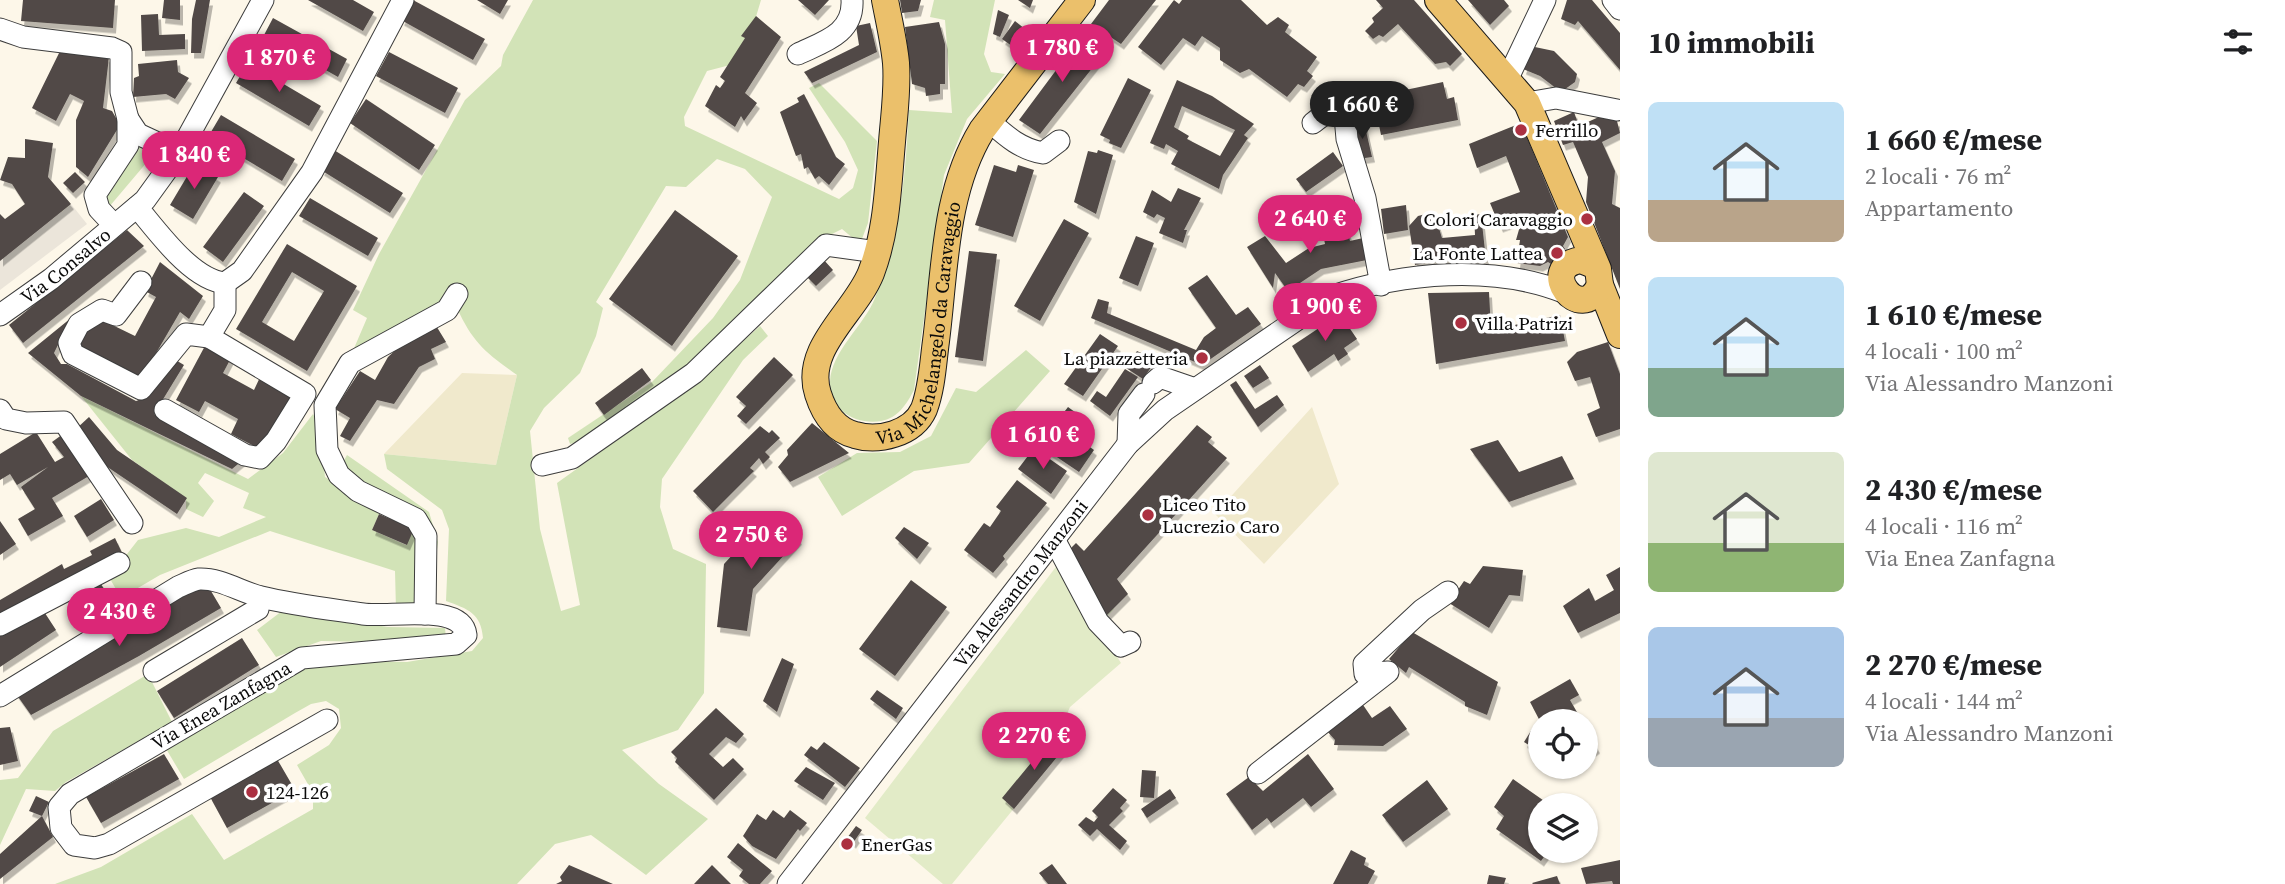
<!DOCTYPE html>
<html lang="it">
<meta charset="utf-8">
<style>
:root{--surface:#fff;--page:#f6f6f6;--text:#202124;--muted:#757577;--accent:#db2777}
body{margin:0;font-family:"Source Serif 4",serif;background:var(--page);color:var(--text);height:100vh;display:flex;flex-direction:column;font-size:26px;white-space:nowrap}
*{box-sizing:border-box;margin:0}
p{font-size:23px;color:var(--muted)}
.icon{flex:none;width:38px;height:38px;fill:none;stroke:currentColor;stroke-width:2;stroke-linecap:round;stroke-linejoin:round}
.map{position:relative;flex:1;overflow:hidden}
.drawer{display:flex;flex-direction:column;background:var(--surface);width:665px}
.drawer>*{flex:none}
.buttons{position:absolute;left:1528px;top:709px;display:grid;gap:14px}
.buttons a{display:grid;place-items:center;width:70px;height:70px;border-radius:50%;background:var(--surface);box-shadow:0 2px 5px #0004;font-size:35px}
.price{position:absolute;translate:-50% -60px;padding:0 16px;border-radius:24px;background:var(--accent);color:#fff;font-size:23px;line-height:46px;filter:drop-shadow(0 2px 4px #0008)}
.price::after{content:'';position:absolute;left:50%;top:42px;width:21px;height:16px;margin-left:-10px;background:inherit;clip-path:polygon(0 0,100% 0,50% 100%)}
.price.active{background:#222;color:#fff}
ul{padding:0;list-style:none}
li{display:flex;align-items:center;gap:21px;height:175px;padding:0 28px}
li span{display:grid;place-items:center;flex:none;width:196px;height:140px;border-radius:10px;color:#555}
li>.icon{margin-inline-start:auto}
span .icon{width:84px;height:84px;fill:#fffc;stroke-width:1}
li b{font-size:30px}
h2{display:flex;justify-content:space-between;align-items:center;height:84px;padding:0 28px;font-size:30px}
main{display:flex;flex:1;min-height:0}
.map>svg:first-child{display:block}
.farmland{fill:#f0e9cc}
.green{fill:#d2e3b7}
.pitch{fill:#e2ebc7}
.plaza{fill:#ebe5da}
.building{fill:#514a47;fill-rule:evenodd;filter:url(#shadow)}
.lines{fill:none;stroke-linecap:round;stroke-linejoin:round}
.minor-casing{stroke:#3d3d3d;stroke-width:23}
.major-casing{stroke:#1b1b1b;stroke-width:28}
.minor{stroke:#fff;stroke-width:21}
.major{stroke:#ebc06b;stroke-width:26}
.poi-dot{fill:#ab3041;stroke:#fff;stroke-width:2.5}
.labels{text-anchor:middle;dominant-baseline:central;stroke-width:7;stroke-linejoin:round;paint-order:stroke}
.poi-label{font-size:19px;fill:#0a0a0a;stroke:#fff;text-anchor:start}
.street-label{font-size:19px;fill:#0a0a0a;stroke:#fff}
</style>
<main>
<div class="map">
<svg width="1620" height="884" viewBox="0 0 1620 884">
<defs>
<filter id="shadow"><feDropShadow dx="3" dy="5.5" stdDeviation="0" flood-color="#0004"/></filter>
</defs>
<rect width="100%" height="100%" fill="#fdf7e9"/>
<!-- farmland -->
<path class="farmland" d="M462 373 517 375 496 465 384 454Z
M1312 407 1339 484 1264 564 1215 514Z"/>
<!-- green -->
<path class="green" d="M533 0H761L755 20 730 65 707 71 684 117 685 126 839 199 853 188 858 170 845 142 809 88 819 83 877 141 868 223 860 244 842 229 818 241 756 308 670 380 584 440 570 444 568 438 652 382 713 318 740 280 772 197 745 169 717 159 686 187 666 186 596 302 603 308 596 336 580 373 544 408 530 431 540 529 561 611 580 605 557 483 694 385 760 326 768 336 743 360 662 479 660 507 673 549 706 564 704 693 678 730 622 750 659 784 708 819 646 875 591 835 555 844 517 884H55L101 867 192 814 224 860 313 809V793L297 765 329 745 341 728 339 709 326 701 311 704 295 713 184 779 162 742 303 660 407 662 472 651 483 638C481 613 468 609 446 601L449 529 442 510 387 469 384 454 496 465 517 375C486 353 473 343 457 308L349 360 367 318 353 310 379 254 465 100 501 66 503 55Z
M934 0H995L984 54 991 72 1005 74 967 119 944 175 914 390C906 405 898 418 881 421 856 425 829 411 830 382 831 351 864 326 875 298 901 232 905 180 909 110L952 113 945 20 930 17Z
M141 144 153 155 109 207 99 196 118 166Z
M1026 350 1050 371 969 463 914 471 842 516 818 477 857 453 900 452 931 436 956 388 976 392Z
M81 396 248 479 283 453 313 414 320 427 325 477 375 508 379 514 372 530 406 545 414 529 417 535 418 608 396 610 395 571 270 531 160 575 121 598 109 577 138 540 186 528 219 537 266 517 243 508 249 493 205 473 198 483 214 501 203 517 186 509V498L132 460Z
M347 455 429 512 438 542 434 572 432 542 352 476 342 464Z
M282 611 388 627 445 628 446 638 370 642 321 641 276 657 257 630Z
M148 674 172 722 66 782 55 791 26 789 0 845V780L18 778 53 731Z"/>
<!-- pitch -->
<path class="pitch" d="M1068 551 1114 609 1098 627 1121 663 1070 707 1061 728 1066 745 952 884H943L865 818Z"/>
<!-- plaza -->
<path class="plaza" d="M71 204 87 224 0 290V261Z"/>
<!-- building -->
<path class="building" d="M23 0H115L113 28 21 21Z
M164 0H180V20L162 18Z
M196 0H210L201 53H191L192 19Z
M308 0H353L374 12 363 31Z
M413 0 485 39 473 60 401 20Z
M477 0H508L500 14Z
M798 0H829L815 15Z
M900 0H921L918 11 902 13Z
M1018 0H1033L1030 8Z
M1109 0H1156L1121 44 1091 24Z
M1174 0 1179 4 1182 0H1241L1267 25 1278 17 1289 25 1285 32 1317 57 1307 71 1313 76 1304 87 1298 84 1287 97 1249 69 1240 73 1220 60V48L1202 36 1195 46 1183 38 1161 65 1138 47Z
M1376 0H1414L1462 54 1450 66 1446 62 1435 64 1398 24 1383 37 1379 35 1373 39 1365 31 1374 22 1372 18 1383 8Z
M1468 0H1504L1509 6 1490 25Z
M1567 0H1592L1620 33V70L1578 21 1575 25 1561 19Z
M998 10 1009 15 1000 37 993 34Z
M158 14 159 35 185 34V49L142 51 141 15Z
M756 16 781 37 745 93 757 103 744 121 741 116 735 127 705 106 716 85 720 88 725 81 720 77 745 38 741 36Z
M273 18 347 59 338 77 264 35Z
M1015 21 1035 37 1022 53 1002 39Z
M939 22 945 44V84H940V94L926 96 925 88 912 84 905 27Z
M870 23 877 52 812 83 804 72 859 45 856 26Z
M1083 34 1105 52 1040 134 1019 120Z
M1530 46 1554 51 1577 74 1575 82 1561 92 1540 76 1523 69Z
M62 47 109 57 103 108 112 111 120 125 88 177 76 167V120L84 101 70 94 56 121 32 108Z
M389 52 458 88 445 113 376 76Z
M177 60 178 72 189 78 175 99 166 94 133 97 134 78 139 76 138 64Z
M248 63 321 106 309 126 236 83Z
M1128 78 1151 90 1121 148 1109 143 1110 140 1100 135Z
M1177 80 1212 96 1254 124 1244 135 1248 138 1223 175 1219 189 1171 164 1178 151 1166 144 1164 149 1150 143ZM1182 106 1235 130 1220 156 1187 139 1189 136 1174 127Z
M1443 82 1447 99 1454 97 1458 120 1381 135 1376 110 1380 108 1377 96Z
M804 94 836 157 845 164 829 185 819 176 815 179 808 167 804 169 801 154 796 156 780 112 799 102 797 98Z
M366 99 435 145 419 170 350 123Z
M1574 112 1579 126 1601 116 1617 121 1620 133 1602 142 1615 171 1612 204 1620 208V289L1586 202 1588 177 1573 142 1563 145 1554 121Z
M221 115 295 159 282 181 208 137Z
M1364 122 1372 157 1358 159 1352 124Z
M1521 123 1568 237 1563 246 1565 249 1551 264 1548 262 1540 266 1517 263 1520 240H1516L1522 219 1500 227 1490 203 1520 192 1506 156 1477 168 1469 144Z
M25 139 53 143 48 177 71 204 0 261V214L5 219 25 204 12 184 0 180 8 157 25 158Z
M334 150 403 193 390 213 321 170Z
M1098 150 1113 155 1096 214 1074 202 1088 151 1097 153Z
M1333 152 1343 166 1306 192 1296 179Z
M195 163 218 177 193 219 170 205Z
M994 165 1016 172 1018 165 1034 170 1013 237 975 225Z
M75 172 85 182 73 193 63 183Z
M1178 188 1201 198 1184 230H1187L1183 243 1159 233 1165 218 1157 214 1154 218 1143 212 1152 190 1171 202Z
M244 192 264 206 223 262 203 247Z
M310 198 378 238 368 256 299 216Z
M1406 205 1408 230 1384 234 1381 209Z
M675 210 738 256 672 346 609 299Z
M1434 212 1442 238 1475 235 1474 215 1481 214 1486 260 1447 259 1415 265 1409 226 1418 216Z
M1344 214 1350 241 1363 238 1367 260 1321 269 1288 291 1275 273 1273 288 1247 247 1265 236 1286 263 1309 248 1325 244 1320 218Z
M1064 219 1089 233 1040 321 1014 306Z
M127 230 144 246 23 343 9 325Z
M1136 236 1154 243 1138 286 1119 278Z
M287 244 357 286 307 371 236 329ZM292 272 324 291 294 341 262 322Z
M969 251 997 254 983 361 955 357Z
M823 259 833 270 816 286 806 276Z
M160 262 203 296 189 319 180 312 141 379 77 344 98 318 135 336 156 297 145 291Z
M1207 275 1236 315 1248 307 1261 324 1202 365 1091 318 1098 299 1109 302 1107 313 1196 350 1204 337 1216 328 1188 288Z
M1489 292 1491 330 1560 315 1565 341 1436 364 1428 293Z
M1340 314 1357 339 1344 348 1348 354 1338 361 1334 354 1308 372 1292 346Z
M71 318 54 353 61 364H67L136 401 149 396 174 359 184 365 154 414 243 460 232 469 147 428 81 396 28 353Z
M435 324 446 342 431 349 435 359 419 367 394 404 377 400 350 441 340 436 350 418 335 409 360 371 375 380 388 357 402 344Z
M1100 334 1118 346 1083 396 1064 384Z
M1608 342 1620 374V429L1596 437 1587 414 1600 408 1590 377 1575 381 1567 362 1577 352Z
M206 344 231 358 223 373 254 390 262 373 296 392 264 451 231 434 238 419 205 401 199 412 176 400Z
M1137 351 1156 360 1143 379 1126 368Z
M774 357 793 375 746 424 737 416 746 406 736 397Z
M1260 365 1269 378 1253 388 1244 376Z
M642 368 651 380 604 415 595 403Z
M1125 369 1138 377 1110 416 1090 401 1097 391 1106 397Z
M1236 381 1255 409 1277 395 1284 405 1258 427 1230 385Z
M1068 407 1090 423 1081 434 1083 442 1094 450 1079 472 1039 445Z
M89 417 117 450 187 498 177 514 106 466 76 429Z
M812 423 849 453 790 482 778 467 788 455 787 450Z
M1197 425 1212 437 1208 442 1227 458 1117 579 1128 594 1105 617 1068 551 1076 543 1084 551Z
M760 426 769 433 772 430 780 438 765 452 770 457 763 464 759 458 750 468 754 471 713 512 693 491Z
M36 432 55 462 64 457 52 442 63 434 94 473 52 498 63 516 28 536 18 519 35 509 21 487 48 467 17 485 10 474 0 480V454Z
M1498 440 1519 472 1562 456 1574 479 1509 502 1470 449Z
M1034 448 1067 471 1051 494 1018 469Z
M1017 480 1047 503 1003 556 1005 559 993 573 964 550 984 523 990 527 1001 511 996 507Z
M101 499 114 520 87 537 74 516Z
M379 514 414 529 407 545 372 530Z
M769 515 773 518 776 515 799 539 753 589 747 631 717 627 724 564Z
M0 521 16 544 0 555Z
M904 527 929 543 917 559 895 538Z
M115 538 124 557 0 621V600L62 564 64 569 92 555 90 551Z
M1483 566 1523 570 1520 596 1509 595 1489 628 1449 603 1464 581 1470 584Z
M1620 567V613L1578 633 1563 606 1589 588 1595 601 1614 590 1606 575Z
M98 580 112 600 97 611 91 602 76 612 68 600Z
M911 580 947 607 895 676 859 649Z
M205 581 221 608 139 656 31 715 14 691Z
M41 607 56 630 0 667V634Z
M1412 632 1498 682 1487 715 1465 706V702L1409 667 1406 673 1389 659Z
M242 638 259 665 174 718 157 691Z
M782 658 794 664 777 712 763 701Z
M1570 679 1579 695 1570 700 1582 721H1540L1530 702Z
M877 690 903 708 896 719 870 699Z
M1361 702 1372 718 1390 706 1407 729 1383 746 1334 745 1335 740 1326 730Z
M716 708 744 734 736 743 726 737 709 754 723 767 733 758 744 769 714 800 675 762 677 758 671 752Z
M1540 723V752L1524 742 1534 726Z
M10 727 18 761 0 765V728Z
M1586 728 1597 748 1586 756Z
M1054 735 1067 745 1014 809 1002 798Z
M824 742 860 768 845 787 804 755 811 746 817 750Z
M164 754 179 779 101 823 86 797Z
M1308 754 1334 789 1311 807 1303 798 1271 823 1267 818 1252 830 1226 794 1249 777 1263 791Z
M277 759 295 790 227 828 209 795Z
M806 767 835 783 823 800 794 781Z
M1142 770 1156 771 1154 798 1140 797Z
M1513 779 1550 805H1540V850H1549L1541 861 1496 829 1504 816 1494 807Z
M1427 780 1448 809 1403 842 1382 815Z
M1113 788 1127 800 1120 808 1123 811 1109 825 1127 841 1120 850 1097 829 1090 836 1078 825 1086 817 1094 822 1098 817 1092 811Z
M1170 789 1176 798 1147 818 1141 809Z
M36 796 49 802 42 816 29 811Z
M773 810 784 818 790 810 807 823 800 831 798 829 776 859 752 846 743 836 757 814 766 820Z
M42 816 53 837 0 879V854Z
M856 826 862 830 853 843 847 838Z
M738 843 772 871 760 884H749L739 876 743 870 727 857Z
M1351 850 1366 858 1364 865 1375 871 1368 884H1333Z
M1620 860V884H1613L1612 881 1586 884 1581 868Z
M1052 864 1067 884H1048L1039 873Z
M569 865 613 884H556L562 881 560 877Z
M712 865 731 884H694Z
M1489 875 1506 878 1504 884H1487Z
M1557 876 1560 884H1533L1532 883Z"/>
<g class="lines">
<defs>
<g id="minor">
<path d="M1613 0 1620 9"/>
<path d="M0 29 23 37 112 48 121 52V92L128 119V145L95 195 99 209 113 224"/>
<path d="M798 54C823 42 854 34 852 0"/>
<path d="M1507 80 1545 0"/>
<path d="M1527 103 1556 98 1617 110"/>
<path d="M128 119 138 134 179 153"/>
<path d="M989 121C1006 136 1020 149 1043 153L1059 141"/>
<path d="M1313 123C1322 115 1333 108 1345 116L1347 139 1365 198 1381 285"/>
<path d="M137 207C158 232 192 280 225 283L242 271 312 172 403 0"/>
<path d="M141 282 116 315 102 310 79 324 69 343 73 354 141 389 186 334 209 337"/>
<path id="s1" d="M0 315 51 279 145 200 179 153 263 0"/>
<path d="M1153 383 1160 377 1195 389"/>
<path d="M0 410 6 419 26 423 64 422 132 523"/>
<path d="M165 410 245 455 260 458 276 441 305 394 209 337 225 310V283"/>
<path d="M1128 444 1129 414 1144 394"/>
<path d="M542 465 572 458 694 373 826 245 877 252"/>
<path d="M1055 541 1098 622 1121 646 1130 642"/>
<path d="M425 614 426 536 416 519 358 491 339 475 327 450 325 405 350 363 447 310 457 294"/>
<path d="M0 625 119 563"/>
<path d="M154 671 258 609 260 597"/>
<path d="M0 696 178 587C185 584 192 580 199 579 220 578 241 592 261 597 294 605 329 609 363 614 387 618 462 602 466 635L456 644 302 658 70 794 59 807 61 828 74 845 95 848 109 844 327 720"/>
<path d="M1258 773 1388 672 1365 674 1364 664 1422 610 1448 592"/>
<path id="s2" d="M788 884 1128 444 1165 410 1330 297C1403 272 1494 264 1566 293"/>
</g>
<g id="major">
<path id="s3" d="M885 0C889 21 894 42 896 63 898 89 894 116 892 142 888 187 887 231 871 273 855 313 803 348 818 394 824 413 835 430 855 435 878 442 913 434 924 409 932 388 933 363 936 341 945 271 944 192 982 130L1082 0"/>
<path d="M1438 0 1527 103 1598 269 1600 285 1620 335"/>
<path d="M1596 266 1581 260C1535 267 1581 327 1600 285"/>
</g>
</defs>
<!-- minor casing -->
<use href="#minor" class="minor-casing"/>
<!-- major casing -->
<use href="#major" class="major-casing"/>
<!-- minor -->
<use href="#minor" class="minor"/>
<!-- major -->
<use href="#major" class="major"/>
</g>
<!-- markers -->
<g class="poi-dot">
<circle cx="1521" cy="130" r="7"/>
<circle cx="1587" cy="219" r="7"/>
<circle cx="1557" cy="253" r="7"/>
<circle cx="1461" cy="323" r="7"/>
<circle cx="1202" cy="358" r="7"/>
<circle cx="1148" cy="515" r="7"/>
<circle cx="252" cy="792" r="7"/>
<circle cx="847" cy="844" r="7"/>
</g>
<g class="labels">
<!-- poi labels -->
<g class="poi-label">
<text x="1535" y="130">Ferrillo</text>
<text x="1573" y="219" text-anchor="end">Colori Caravaggio</text>
<text x="1543" y="253" text-anchor="end">La Fonte Lattea</text>
<text x="1475" y="323">Villa Patrizi</text>
<text x="1188" y="358" text-anchor="end">La piazzetteria</text>
<text x="1162" y="504">Liceo Tito<tspan x="1162" dy="22">Lucrezio Caro</tspan></text>
<text x="266" y="792">124-126</text>
<text x="861" y="844">EnerGas</text>
</g>
<!-- street labels -->
<g class="street-label">
<text stroke="none"><textPath href="#s1" startOffset="82">Via Consalvo</textPath></text>
<text stroke="none"><textPath href="#s3" startOffset="626">Via Michelangelo da Caravaggio</textPath></text>
<text stroke="none"><textPath href="#s2" startOffset="380">Via Alessandro Manzoni</textPath></text>
<text transform="translate(221 705) rotate(-30)">Via Enea Zanfagna</text>
</g>
</g>
</svg>
<div class="buttons">
<a><svg class="icon" aria-label="locate" viewBox="0 0 24 24"><circle cx="12" cy="12" r="6"/><path d="M12 2v4M12 18v4M2 12h4M18 12h4"/></svg></a>
<a><svg class="icon" aria-label="layers" viewBox="0 0 24 24"><path d="M12 4l9 5-9 5-9-5zM3 14l9 5 9-5"/></svg></a>
</div>
<b class="price" style="left:1062px;top:84px">1 780 €</b>
<b class="price" style="left:279px;top:94px">1 870 €</b>
<b class="price active" style="left:1362px;top:141px">1 660 €</b>
<b class="price" style="left:194px;top:191px">1 840 €</b>
<b class="price" style="left:1310px;top:255px">2 640 €</b>
<b class="price" style="left:1325px;top:343px">1 900 €</b>
<b class="price" style="left:1043px;top:471px">1 610 €</b>
<b class="price" style="left:751px;top:571px">2 750 €</b>
<b class="price" style="left:119px;top:648px">2 430 €</b>
<b class="price" style="left:1034px;top:772px">2 270 €</b>
</div>
<section class="drawer">
<h2>10 immobili<svg class="icon" aria-label="filters" viewBox="0 0 24 24"><path d="M4 7h16M4 17h16"/><circle cx="9" cy="7" r="2"/><circle cx="15" cy="17" r="2"/></svg></h2>
<ul>
<li><span style="background:linear-gradient(#bfe0f5 70%,#b9a48a 0)"><svg class="icon" aria-label="home" viewBox="0 0 24 24"><path d="M3 11l9-7 9 7M6 9v11h12V9"/></svg></span><div><b>1 660 €/mese</b><p>2 locali · 76 m²</p><p>Appartamento</p></div></li>
<li><span style="background:linear-gradient(#bfe0f5 65%,#7fa58c 0)"><svg class="icon" aria-label="home" viewBox="0 0 24 24"><path d="M3 11l9-7 9 7M6 9v11h12V9"/></svg></span><div><b>1 610 €/mese</b><p>4 locali · 100 m²</p><p>Via Alessandro Manzoni</p></div></li>
<li><span style="background:linear-gradient(#dfe7d0 65%,#8fb573 0)"><svg class="icon" aria-label="home" viewBox="0 0 24 24"><path d="M3 11l9-7 9 7M6 9v11h12V9"/></svg></span><div><b>2 430 €/mese</b><p>4 locali · 116 m²</p><p>Via Enea Zanfagna</p></div></li>
<li><span style="background:linear-gradient(#a9c7e8 65%,#9aa5b1 0)"><svg class="icon" aria-label="home" viewBox="0 0 24 24"><path d="M3 11l9-7 9 7M6 9v11h12V9"/></svg></span><div><b>2 270 €/mese</b><p>4 locali · 144 m²</p><p>Via Alessandro Manzoni</p></div></li>
</ul>
</section>
</main>
